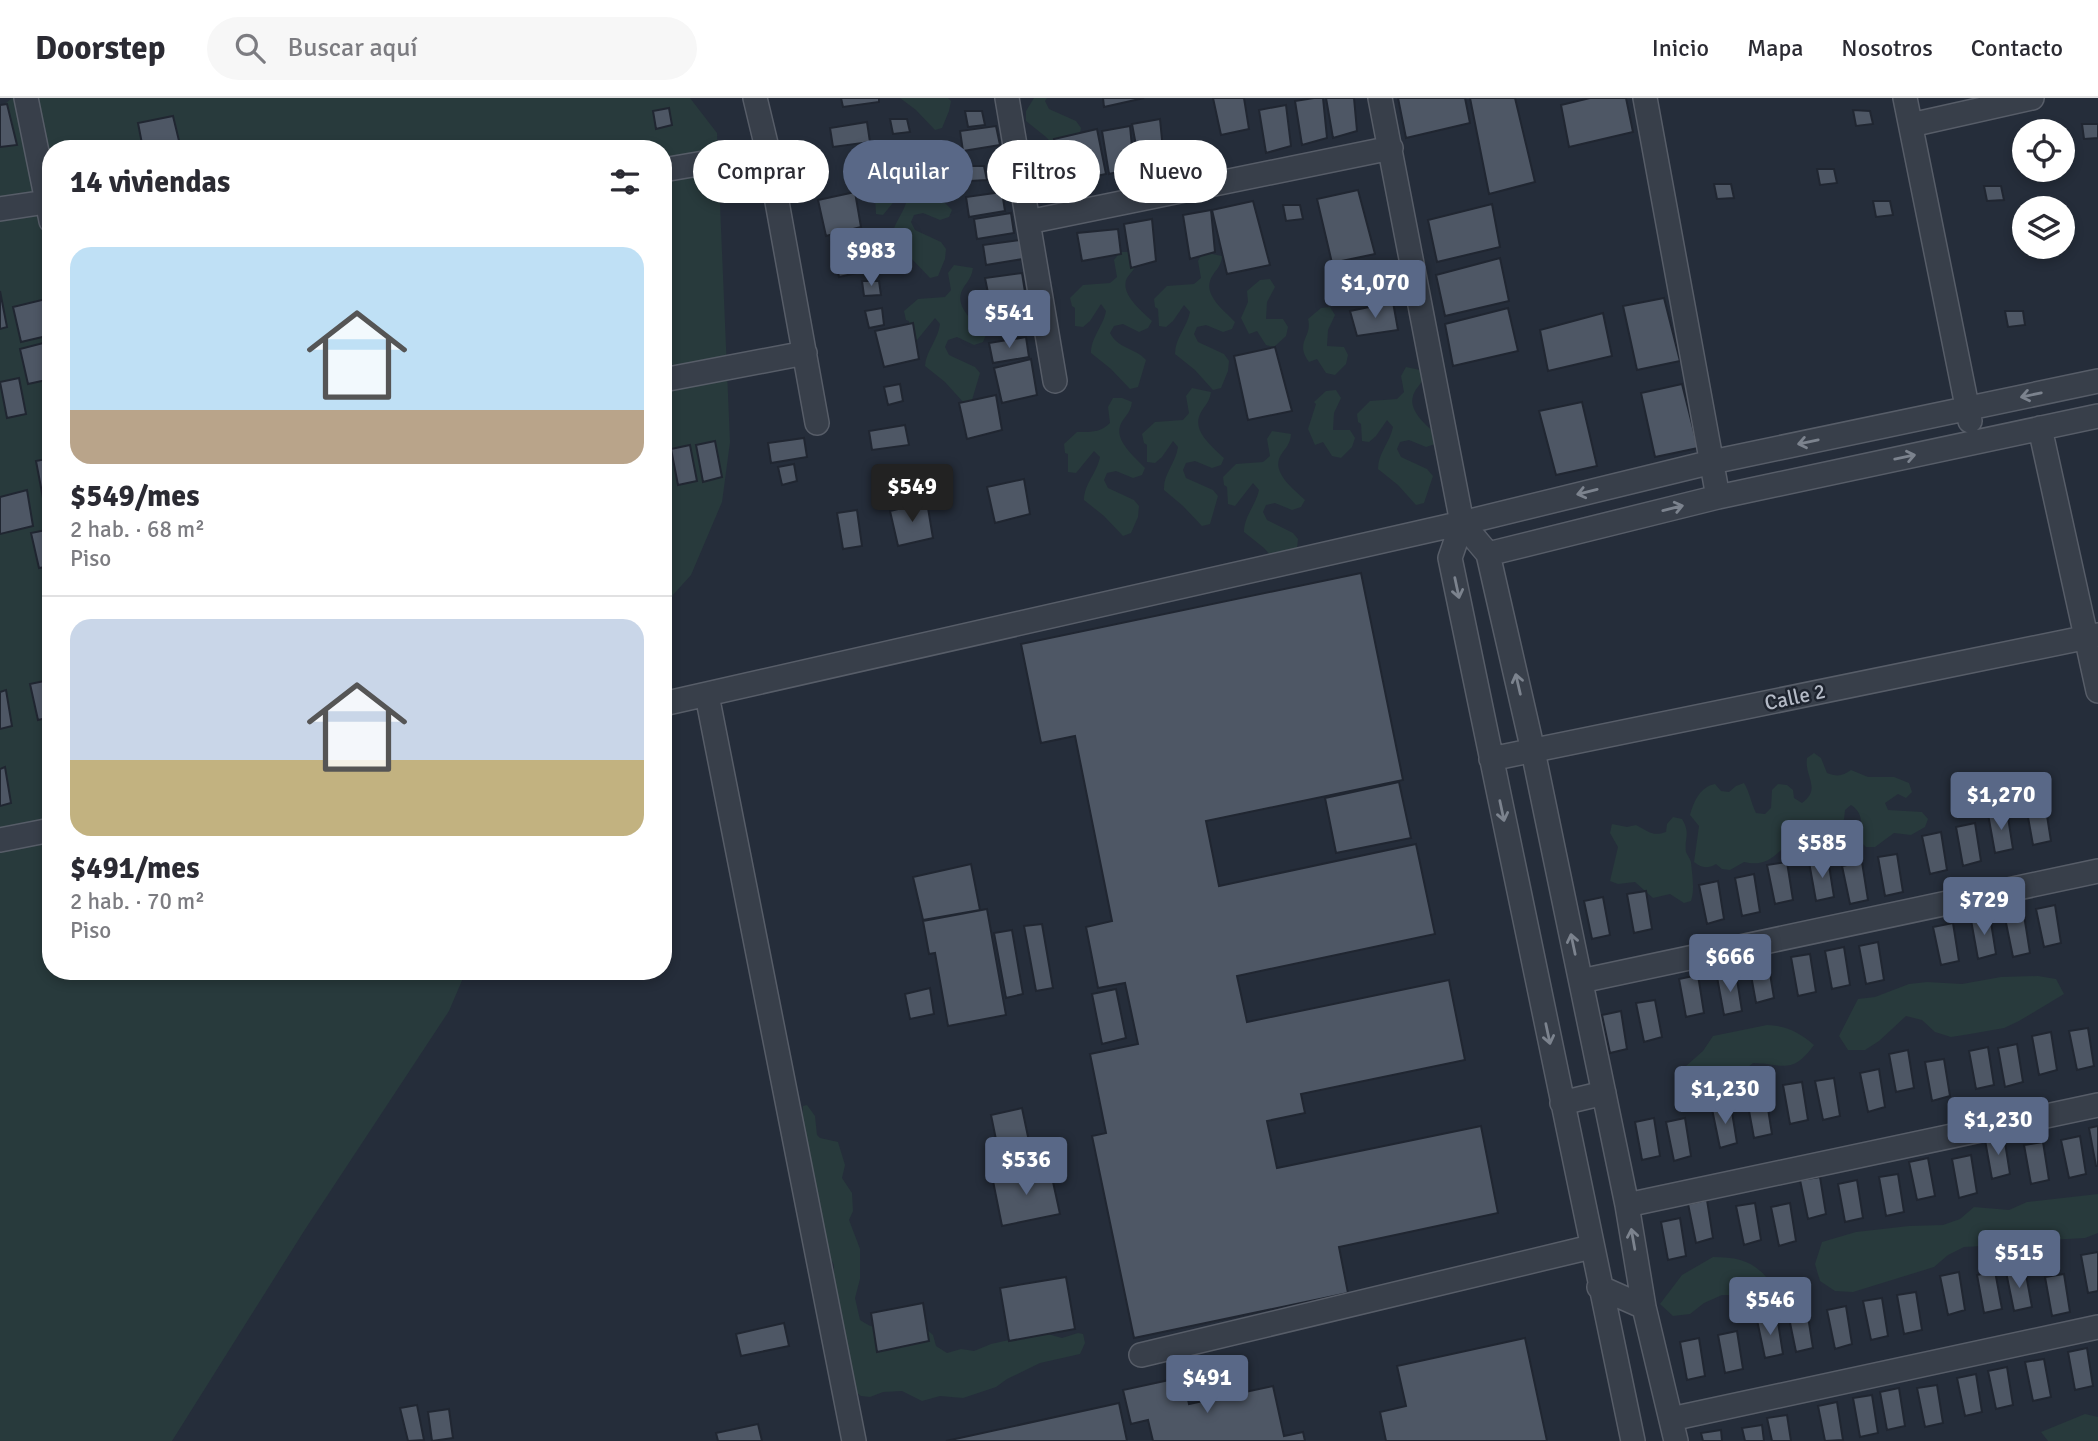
<!DOCTYPE html>
<html lang="es">
<meta charset="utf-8">
<style>
:root{--surface:#fff;--page:#f7f7f7;--text:#2b2b33;--muted:#7c7c81;--line:#e1e1e2;--accent:#596887}
body{margin:0;font-family:Signika,sans-serif;background:var(--page);color:var(--text);height:100vh;display:flex;flex-direction:column;font-size:26px;white-space:nowrap}
*{box-sizing:border-box;margin:0}
p{font-size:23px;color:var(--muted)}
.icon{flex:none;width:38px;height:38px;fill:none;stroke:currentColor;stroke-width:2;stroke-linecap:round;stroke-linejoin:round}
.map{position:relative;flex:1;overflow:hidden}
.drawer{position:absolute;left:42px;top:42px;width:630px;height:840px;display:flex;flex-direction:column;background:var(--surface);border-radius:28px;box-shadow:0 4px 10px #0003}
.drawer>*{flex:none}
.hud{position:absolute;left:693px;top:42px;width:665px;height:63px;display:flex;gap:14px}
.controls{position:absolute;left:2012px;top:21px;display:grid;gap:14px}
.controls a{display:grid;place-items:center;width:63px;height:63px;border-radius:50%;background:var(--surface);box-shadow:0 4px 10px #0003;font-size:35px}
.price{position:absolute;translate:-50% -60px;padding:0 16px;border-radius:7px;background:var(--accent);color:#fff;font-size:23px;line-height:46px;filter:drop-shadow(0 2px 4px #0008)}
.price::after{content:'';position:absolute;left:50%;top:42px;width:21px;height:16px;margin-left:-10px;background:inherit;clip-path:polygon(0 0,100% 0,50% 100%)}
.price.selected{background:#222;color:#fff}
ul{padding:0;list-style:none}
li{display:grid;align-content:center;gap:14px;height:371px;padding:0 28px}
li+li{border-top:2px solid var(--line)}
li span{display:grid;place-items:center;height:217px;border-radius:21px;color:#555}
li>.icon{margin-inline-start:auto}
span .icon{width:126px;height:126px;fill:#fffc;stroke-width:1}
li b{font-size:30px}
h2{display:flex;justify-content:space-between;align-items:center;height:84px;padding:0 28px;font-size:30px}
.tag{padding:0 24px;border-radius:32px;background:var(--surface);box-shadow:0 4px 10px #0003;font-size:24px;line-height:63px}
.tag.selected{background:var(--accent);color:#fff}
header{display:flex;align-items:center;gap:42px;box-sizing:border-box;height:98px;padding:0 35px;background:var(--surface);border-bottom:2px solid var(--line)}
header strong{font-size:33px}
nav{display:flex;gap:38px;margin-inline-start:auto;font-size:24px}
.search{width:490px;height:63px;background:var(--page);display:flex;align-items:center;gap:18px;box-sizing:border-box;padding:0 24px;border-radius:38px;color:var(--muted);font-size:26px}
.map>svg:first-child{display:block}
.green{fill:#283a3c}
.building{fill:#4e5765;stroke:#202631;stroke-width:2}
.lines{fill:none;stroke-linecap:round;stroke-linejoin:round}
.minor-casing{stroke:#575d68;stroke-width:26}
.minor{stroke:#383f4a;stroke-width:23}
.oneway{stroke:#7c838e}
.labels{text-anchor:middle;dominant-baseline:central;stroke-width:5;stroke-linejoin:round;paint-order:stroke}
.street-label{font-size:21px;fill:#b4bac6;stroke:#1e242f}
</style>
<header>
<strong>Doorstep</strong>
<div class="search"><svg class="icon" aria-label="search" viewBox="0 0 24 24"><circle cx="10" cy="10" r="6"/><path d="M15 15l6 6"/></svg>Buscar aquí</div>
<nav><a>Inicio</a><a>Mapa</a><a>Nosotros</a><a>Contacto</a></nav>
</header>
<div class="map">
<svg width="2098" height="1343" viewBox="0 0 2098 1343">
<rect width="100%" height="100%" fill="#252d3a"/>
<!-- green -->
<path class="green" d="M12 0H690L717 35 730 344 722 404 691 477 663 508V51H51V873H466L449 913 304 1133 172 1343H0V10Z
M900 0H948L951 3 949 13 942 30 935 32 916 12Z
M1034 0H1047L1045 3 1049 11 1076 23 1081 30 1079 40 1065 59 1046 39 1026 23V13Z
M920 42 939 46C937 59 930 61 927 71 921 87 943 102 952 112L949 119 940 122 923 115 914 117 911 124 915 132 941 144 946 151 945 161 938 178 930 180 911 160 891 144C891 128 903 117 907 102L901 95 883 117 876 116 875 99 872 97 870 89 884 76 911 74 917 68 914 51Z
M1120 154H1129L1137 166C1135 171 1130 175 1127 180 1119 196 1143 214 1152 223L1148 230 1139 234 1123 226 1114 228 1110 235C1118 251 1136 250 1146 262L1138 289 1130 291 1111 271 1091 255C1091 239 1103 229 1106 213L1101 206 1090 223 1083 229 1075 228V210L1072 208 1070 200 1083 187 1110 185 1117 179 1114 162Z
M1203 154 1222 158C1221 171 1213 173 1210 183 1205 199 1226 214 1235 224L1232 231 1223 234 1206 227 1197 229 1194 236 1198 244 1224 256 1229 263 1228 273 1221 290 1213 292 1195 272 1175 256C1175 240 1187 229 1190 214L1184 207 1173 223 1166 229 1159 228 1158 211 1155 209 1154 201 1167 188 1194 186 1201 180 1198 163Z
M954 167 973 170C971 183 964 186 961 195 956 211 977 227 986 237L983 244 974 247 957 239 948 242 945 249 949 257 975 269 980 275 972 302 964 305 945 284 925 268C926 253 938 242 940 226L935 220 917 242 910 241 909 223 906 222 904 213 918 201 945 199 951 192 948 175Z
M1270 181 1275 189 1267 204 1266 221H1283L1288 229 1286 238 1274 249 1266 247 1257 233 1249 236 1241 220 1248 204 1247 193 1260 182Z
M1330 209 1335 217 1328 232 1327 248 1344 249 1348 257 1346 266 1335 277 1326 275 1317 261 1309 264C1294 244 1313 239 1308 221L1321 210Z
M1406 269 1425 273C1423 287 1416 288 1413 298 1408 314 1429 329 1439 339L1435 346 1426 349 1409 342 1400 344 1397 351 1401 359 1427 371 1433 378 1424 405 1416 407 1398 387 1378 371C1378 355 1390 344 1393 329L1387 322 1376 338 1369 344 1362 343 1361 326 1358 324 1357 316 1370 303 1397 301 1404 294 1401 278Z
M1192 290 1211 294C1209 307 1202 309 1199 319 1194 335 1214 350 1224 360L1221 367 1212 370 1195 363 1186 365 1183 372 1186 380 1213 392 1218 398 1210 426 1202 428 1183 408 1164 392C1163 376 1176 365 1178 349L1173 343 1162 359 1155 365 1147 364V347L1144 345 1142 336 1155 324 1183 322 1189 315 1186 298Z
M1336 292 1341 300 1334 315 1333 332H1350L1355 340 1352 349 1341 360 1332 358 1323 344 1315 347 1308 331 1316 306 1314 304 1326 293Z
M1113 300H1122L1132 304C1130 317 1123 319 1120 328 1115 344 1136 360 1145 370L1142 377 1133 380 1116 373 1107 375 1104 382 1108 390 1134 402 1139 408 1138 419 1131 435 1123 438 1104 418 1084 402C1084 386 1097 375 1100 359L1094 353 1076 375 1068 374V356L1065 355 1064 346 1077 334C1090 334 1100 335 1110 325L1108 309Z
M1272 333 1291 336C1290 349 1283 351 1279 361 1274 377 1295 392 1305 402L1301 409 1292 412 1275 405 1266 407 1263 414 1267 422 1293 435 1298 441 1297 451 1282 470 1264 450 1244 434C1244 418 1256 407 1259 392L1253 385 1235 408 1228 406 1227 389 1224 387 1223 379 1236 366 1263 364 1270 358 1267 341Z
M1814 655 1821 660 1827 675C1837 679 1843 678 1851 672L1868 679H1894L1909 685 1912 694 1906 700 1898 696 1885 705 1888 712 1922 714 1928 721 1925 729 1911 737 1894 735 1875 749H1866L1860 743C1861 729 1865 716 1851 707L1845 712C1844 724 1843 733 1832 740L1825 736 1806 752H1781C1770 763 1760 768 1744 764L1730 772 1722 771 1716 766C1707 771 1702 770 1694 764L1699 728 1690 717C1694 703 1700 689 1715 686L1721 693 1729 694 1736 688 1744 685C1750 695 1751 705 1756 715L1765 716 1771 710 1772 692 1778 686 1787 687 1793 692 1794 700 1802 705C1822 691 1804 678 1807 660Z
M1673 719 1682 721C1691 736 1684 740 1686 754 1687 757 1690 760 1691 764 1692 776 1695 791 1691 803L1684 805 1670 796 1653 800 1635 784 1618 786 1610 783 1618 749 1610 735 1612 726 1607 725 1627 729 1636 727C1648 733 1652 739 1666 734L1667 726Z
M2038 878 2056 881 2064 896 2019 923 2004 930 1970 936 1951 939 1935 934 1922 922 1906 918 1879 943 1865 952H1848L1839 938 1858 901 1875 899 1909 886 1927 884 1962 886 2001 879Z
M1767 927C1787 928 1799 934 1814 947 1792 977 1784 966 1753 965 1731 983 1724 999 1695 998L1686 968 1703 953 1713 938Z
M807 1007 815 1018 817 1037 820 1040 838 1044 845 1067 842 1080 852 1095 853 1113 849 1122 860 1151V1181L855 1200 860 1222C881 1237 902 1233 925 1230L933 1237 936 1248 947 1255 961 1251 974 1253 991 1246 1031 1237 1044 1235 1062 1240 1078 1235 1083 1236 1085 1245 1080 1256 1040 1265 1007 1281 996 1289 963 1300 940 1298 922 1303 902 1293 883 1294 870 1299 861 1298 854 1293 834 1196V1167L827 1154 802 1025 803 1008Z
M2098 1096V1135L2085 1140 2049 1142 2017 1152 1983 1148 1964 1149 1948 1157 1934 1169 1853 1194 1835 1193 1820 1183 1815 1166 1822 1144 1856 1134 1909 1128 1943 1127 1960 1121 1974 1109 2009 1112 2027 1104Z
M1713 1159C1740 1159 1757 1164 1772 1187L1758 1197H1722L1704 1205 1690 1216 1673 1218 1660 1206 1682 1177Z
M2085 1316 2098 1319V1343H2048L2041 1334Z"/>
<!-- building -->
<path class="building" d="M841 0H879V4L843 9Z
M1103 0H1144L1104 9Z
M1213 0H1244L1249 31 1221 37Z
M1314 0H1323L1327 40 1302 47 1295 3Z
M1326 0H1354L1357 33 1333 40Z
M1398 0H1465L1470 25 1406 40Z
M1470 0H1515L1535 84 1489 96Z
M1590 0H1626L1633 34 1569 49 1561 7Z
M7 6 17 47 0 49V7Z
M1286 7 1291 48 1266 55 1259 12Z
M669 10 672 27 656 31 653 13Z
M1853 12 1870 13 1873 26 1856 28Z
M965 13H982L985 27 968 29Z
M173 18 181 51H143L138 25Z
M890 21H907L910 34 893 36Z
M1160 21 1164 62 1140 69 1132 26Z
M867 24 870 44 833 49 830 30Z
M2082 26H2098V40L2084 41Z
M996 28 1000 47 963 53 960 33Z
M1130 28 1134 70 1109 76 1102 33Z
M1097 31 1106 76 1063 85 1054 41Z
M967 68H984L987 82 970 83Z
M1817 71H1834L1837 85 1820 87Z
M1714 86H1731L1734 100 1717 101Z
M1984 88H2001L2004 102 1987 103Z
M1358 92 1375 156 1332 165 1317 101Z
M855 94 861 129 826 138 818 102Z
M1002 94 1005 113 969 119 966 99Z
M1253 103 1270 167 1227 176 1212 112Z
M1873 103H1890L1893 117 1876 119Z
M1492 106 1500 149 1437 164 1428 122Z
M1283 107H1300L1303 121 1286 123Z
M1211 112 1215 154 1190 161 1183 117Z
M1011 115 1014 135 977 141 974 121Z
M1152 121 1156 163 1131 170 1124 126Z
M1118 131 1121 156 1082 163 1077 135Z
M868 135 874 171 839 179 831 144Z
M1020 142 1023 161 986 167 983 147Z
M1500 160 1509 203 1445 218 1436 177Z
M1022 175 1025 194 989 200 985 180Z
M862 183H879L881 197 864 198Z
M0 193 7 229 0 231Z
M50 200 51 237 21 244 13 209Z
M1664 200 1680 263 1637 272 1623 208Z
M1393 204 1398 232 1357 238 1350 213Z
M882 210 884 227 869 230 865 213Z
M1022 210 1025 229 989 235 985 215Z
M1508 210 1518 253 1453 268 1445 226Z
M2005 213H2023L2025 227 2008 229Z
M1603 215 1612 258 1548 273 1540 232Z
M913 225 919 261 884 269 875 233Z
M1026 239 1029 259 993 265 989 245Z
M51 243V281L28 286 20 251Z
M1275 249 1292 313 1248 322 1234 258Z
M1031 261 1037 297 1002 305 994 270Z
M19 280 26 316 7 320 0 284Z
M900 286 903 303 888 307 884 289Z
M1682 286 1698 350 1655 359 1641 295Z
M996 297 1002 332 967 341 959 305Z
M1582 304 1597 368 1556 377 1539 313Z
M905 327 909 347 872 352 869 333Z
M804 340 807 359 771 365 768 345Z
M715 343 722 379 703 384 696 347Z
M690 347 697 383 678 387 671 351Z
M51 360V398L43 400 36 363Z
M794 366 797 383 782 387 778 369Z
M1024 381 1030 416 995 425 987 389Z
M27 392 33 428 0 436V399Z
M927 404 933 440 898 448 890 413Z
M857 412 862 448 843 451 837 415Z
M51 431V468L39 470 31 435Z
M1361 475 1403 682 1206 723 1219 788 1416 746 1435 836 1237 878 1247 924 1449 882 1465 962 1301 996 1305 1015 1267 1023 1277 1070 1481 1028 1498 1115 1339 1149 1348 1195 1134 1240 1092 1038 1106 1035 1090 956 1138 946 1125 885 1098 890 1086 829 1112 823 1075 638 1041 645 1021 546Z
M49 582 51 619 38 622 30 586Z
M6 592 12 628 0 631V594Z
M5 669 11 705 0 708V671Z
M1399 684 1411 740 1336 755 1325 700Z
M2045 705 2051 743 2033 747 2026 708Z
M2007 713 2013 751 1995 755 1988 716Z
M1975 725 1981 763 1963 768 1956 729Z
M1941 734 1947 772 1930 776 1922 738Z
M1897 756 1903 794 1885 798 1878 759Z
M1828 761 1834 799 1816 803 1809 764Z
M1787 764 1793 802 1775 806 1767 767Z
M1862 764 1868 802 1850 806 1842 768Z
M971 766 980 812 923 822 913 779Z
M1754 776 1760 814 1742 818 1735 780Z
M1718 783 1724 821 1707 826 1699 787Z
M1646 793 1652 831 1634 835 1627 796Z
M1603 799 1610 837 1592 841 1584 803Z
M2055 807 2061 845 2044 849 2036 811Z
M987 811 1006 917 948 928 935 855 929 856 923 823Z
M2024 817 2030 855 2013 859 2005 820Z
M1990 818 1996 856 1978 861 1971 822Z
M1953 825 1959 863 1941 867 1933 829Z
M1042 826 1053 890 1036 893 1024 828Z
M1012 832 1023 896 1006 900 994 835Z
M1878 844 1884 882 1866 886 1859 848Z
M1844 849 1850 887 1832 891 1825 853Z
M1810 856 1816 894 1798 898 1791 859Z
M1768 863 1774 900 1756 905 1749 866Z
M1736 875 1742 913 1724 917 1717 879Z
M1698 877 1704 915 1686 919 1679 881Z
M930 890 934 916 910 921 905 896Z
M1116 891 1126 940 1102 946 1092 896Z
M1655 902 1662 939 1644 944 1636 905Z
M1621 913 1627 951 1610 955 1602 917Z
M2088 930 2094 968 2077 972 2069 933Z
M2051 934 2057 972 2039 977 2032 938Z
M2017 946 2023 984 2005 989 1998 950Z
M1988 949 1994 987 1976 991 1969 953Z
M1908 952 1914 990 1896 994 1889 956Z
M1944 961 1950 998 1932 1003 1925 964Z
M1879 971 1885 1009 1868 1014 1860 975Z
M1834 980 1840 1018 1823 1022 1815 983Z
M1802 984 1808 1022 1790 1026 1783 987Z
M1766 998 1772 1036 1754 1040 1747 1002Z
M1731 1008 1737 1045 1720 1050 1712 1011Z
M1022 1010 1035 1072 994 1080 993 1073 1002 1071 991 1017Z
M1654 1020 1660 1058 1642 1062 1635 1024Z
M1685 1020 1691 1058 1674 1063 1666 1024Z
M2098 1028V1068H2096L2089 1030Z
M2004 1038 2010 1076 1992 1081 1985 1042Z
M2080 1038 2086 1076 2069 1080 2061 1042Z
M2043 1044 2049 1082 2031 1086 2024 1047Z
M1971 1057 1977 1095 1959 1100 1952 1061Z
M1928 1060 1935 1098 1917 1102 1909 1064Z
M1050 1070 1060 1116 1002 1128 993 1083Z
M1898 1076 1904 1114 1886 1118 1879 1079Z
M1820 1079 1826 1116 1808 1121 1800 1082Z
M1857 1082 1863 1120 1845 1124 1838 1086Z
M1707 1102 1713 1140 1696 1145 1688 1106Z
M1755 1105 1761 1142 1744 1147 1736 1108Z
M1790 1105 1796 1143 1779 1148 1771 1109Z
M1680 1120 1686 1158 1668 1162 1661 1124Z
M2098 1154V1193L2088 1195 2081 1157Z
M2025 1171 2032 1209 2014 1213 2006 1174Z
M1995 1173 2002 1211 1984 1215 1977 1177Z
M1959 1174 1965 1212 1948 1217 1940 1178Z
M2064 1176 2070 1214 2052 1218 2045 1179Z
M1066 1179 1075 1231 1009 1243 1000 1190Z
M1916 1194 1922 1232 1904 1236 1897 1197Z
M1882 1200 1888 1238 1871 1242 1863 1203Z
M923 1205 929 1243 877 1254 871 1215Z
M1846 1208 1852 1246 1835 1251 1827 1212Z
M1807 1212 1813 1250 1796 1254 1788 1215Z
M1777 1218 1783 1256 1765 1260 1757 1222Z
M784 1225 789 1248 741 1258 736 1236Z
M1737 1233 1743 1271 1725 1275 1718 1237Z
M1525 1240 1547 1343H1386L1380 1314 1406 1308 1397 1268Z
M1699 1240 1705 1278 1687 1282 1680 1244Z
M2087 1250 2093 1288 2075 1292 2068 1254Z
M2044 1261 2051 1299 2033 1303 2025 1264Z
M2007 1269 2013 1307 1996 1311 1988 1273Z
M1976 1276 1982 1314 1965 1318 1957 1280Z
M1183 1279 1189 1306 1273 1288 1284 1338 1303 1334 1305 1343H1153L1148 1322 1131 1326 1123 1292Z
M1937 1287 1943 1325 1925 1329 1917 1290Z
M1899 1290 1905 1328 1887 1332 1880 1294Z
M1872 1297 1878 1335 1860 1339 1853 1300Z
M1837 1304 1843 1342 1825 1343 1818 1308Z
M1119 1305 1127 1343H946Z
M417 1307 424 1342 408 1343 400 1310Z
M449 1311 453 1340 432 1343 428 1314Z
M1787 1317 1791 1343H1772L1767 1320Z
M758 1326 762 1343H718L716 1335Z
M1762 1327 1764 1343H1745L1742 1330Z
M1721 1332 1722 1343H1703L1701 1335Z"/>
<g class="lines">
<defs>
<path id="minor" d="M26 0 51 123
M755 0 768 54 817 325
M1007 0 1055 283
M1380 0 1462 425 1488 456 1533 653 1627 1107 1644 1209 1676 1343
M1645 0 1718 399
M1905 0 1970 323
M1911 27 2032 0
M663 72 768 54
M0 111 46 104
M1028 124 1391 50
M663 282 805 255
M2040 330 2098 593
M1462 425 1450 460 1633 1343
M1488 456 1718 399 2098 318
M707 597 854 1343
M663 606 1462 425 1712 364 2098 283
M1491 661 2098 537
M0 742 51 732
M1581 883 2098 773
M1562 1005 1604 995
M1627 1107 2098 1007
M1599 1189 1644 1209
M1141 1257 1591 1149
M1671 1321 2098 1229"/>
</defs>
<!-- minor casing -->
<use href="#minor" class="minor-casing"/>
<!-- minor -->
<use href="#minor" class="minor"/>
</g>
<!-- one-way arrows -->
<defs><path id="oneway-shaft" d="M-6 0H5M1.5-3L5.5 0L1.5 3" fill="none" stroke-width="1.6" stroke-linecap="round" stroke-linejoin="round" transform="scale(1.75)"/></defs>
<g class="oneway">
<use href="#oneway-shaft" transform="translate(2031 297) rotate(168)"/>
<use href="#oneway-shaft" transform="translate(1808 344) rotate(168)"/>
<use href="#oneway-shaft" transform="translate(1905 359) rotate(-12)"/>
<use href="#oneway-shaft" transform="translate(1587 394) rotate(166)"/>
<use href="#oneway-shaft" transform="translate(1673 410) rotate(-14)"/>
<use href="#oneway-shaft" transform="translate(1457 490) rotate(78)"/>
<use href="#oneway-shaft" transform="translate(1518 586) rotate(-103)"/>
<use href="#oneway-shaft" transform="translate(1502 713) rotate(78)"/>
<use href="#oneway-shaft" transform="translate(1573 846) rotate(-102)"/>
<use href="#oneway-shaft" transform="translate(1548 936) rotate(78)"/>
<use href="#oneway-shaft" transform="translate(1633 1141) rotate(-100)"/>
</g>
<g class="labels">
<!-- street labels -->
<g class="street-label">
<text transform="translate(1795 599) rotate(-12)">Calle 2</text>
</g>
</g>
</svg>
<div class="controls">
<a><svg class="icon" aria-label="locate" viewBox="0 0 24 24"><circle cx="12" cy="12" r="6"/><path d="M12 2v4M12 18v4M2 12h4M18 12h4"/></svg></a>
<a><svg class="icon" aria-label="layers" viewBox="0 0 24 24"><path d="M12 4l9 5-9 5-9-5zM3 14l9 5 9-5"/></svg></a>
</div>
<b class="price" style="left:871px;top:190px">$983</b>
<b class="price" style="left:1375px;top:222px">$1,070</b>
<b class="price" style="left:1009px;top:252px">$541</b>
<b class="price selected" style="left:912px;top:426px">$549</b>
<b class="price" style="left:2001px;top:734px">$1,270</b>
<b class="price" style="left:1822px;top:782px">$585</b>
<b class="price" style="left:1984px;top:839px">$729</b>
<b class="price" style="left:1730px;top:896px">$666</b>
<b class="price" style="left:1725px;top:1028px">$1,230</b>
<b class="price" style="left:1998px;top:1059px">$1,230</b>
<b class="price" style="left:1026px;top:1099px">$536</b>
<b class="price" style="left:2019px;top:1192px">$515</b>
<b class="price" style="left:1770px;top:1239px">$546</b>
<b class="price" style="left:1207px;top:1317px">$491</b>
<div class="hud">
<a class="tag">Comprar</a>
<a class="tag selected">Alquilar</a>
<a class="tag">Filtros</a>
<a class="tag">Nuevo</a>
</div>
<section class="drawer">
<h2>14 viviendas<svg class="icon" aria-label="filters" viewBox="0 0 24 24"><path d="M4 7h16M4 17h16"/><circle cx="9" cy="7" r="2"/><circle cx="15" cy="17" r="2"/></svg></h2>
<ul>
<li><span style="background:linear-gradient(#bfe0f5 75%,#b9a48a 0)"><svg class="icon" aria-label="home" viewBox="0 0 24 24"><path d="M3 11l9-7 9 7M6 9v11h12V9"/></svg></span><div><b>$549/mes</b><p>2 hab. · 68 m²</p><p>Piso</p></div></li>
<li><span style="background:linear-gradient(#c9d6e8 65%,#c2b280 0)"><svg class="icon" aria-label="home" viewBox="0 0 24 24"><path d="M3 11l9-7 9 7M6 9v11h12V9"/></svg></span><div><b>$491/mes</b><p>2 hab. · 70 m²</p><p>Piso</p></div></li>
</ul>
</section>
</div>
